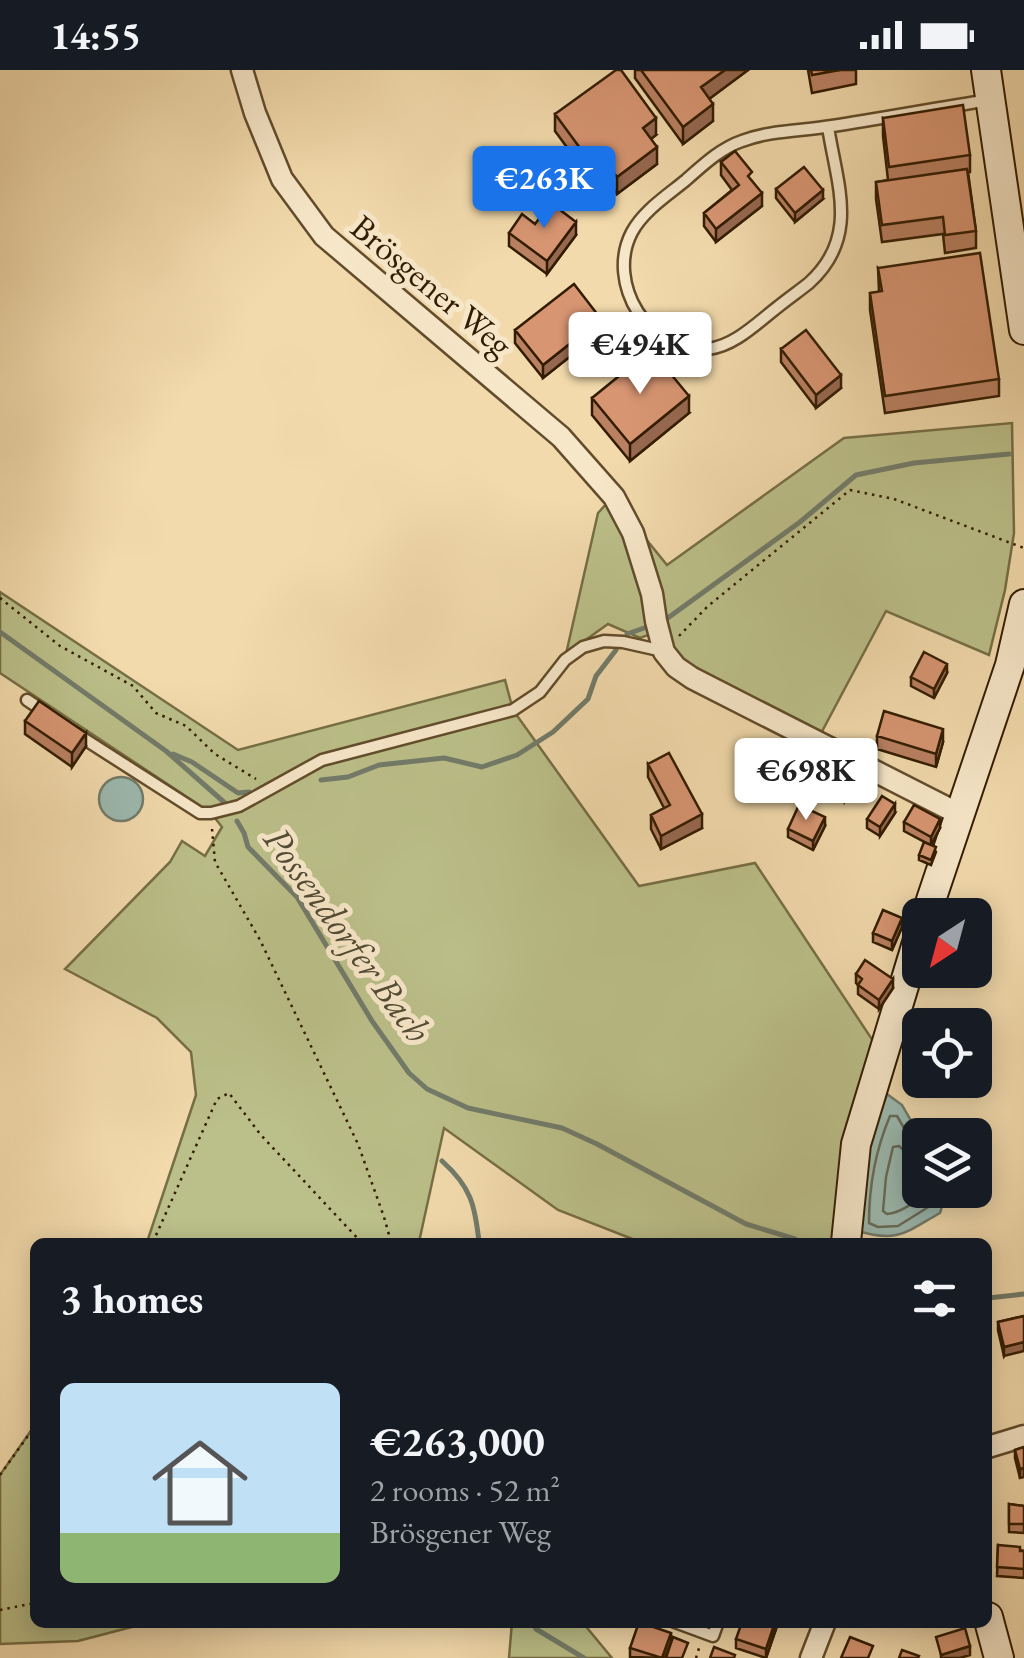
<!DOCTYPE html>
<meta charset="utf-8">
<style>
:root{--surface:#171b24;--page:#20242c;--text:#f1f3f6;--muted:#9ea1a6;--line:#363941;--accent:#1a73e8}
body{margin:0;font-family:"EB Garamond",serif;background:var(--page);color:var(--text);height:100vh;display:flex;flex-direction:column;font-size:38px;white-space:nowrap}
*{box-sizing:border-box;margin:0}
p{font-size:32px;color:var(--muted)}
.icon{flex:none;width:55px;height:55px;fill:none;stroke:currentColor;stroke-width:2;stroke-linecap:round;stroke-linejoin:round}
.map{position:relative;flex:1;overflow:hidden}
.side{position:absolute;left:30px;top:1168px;width:962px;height:390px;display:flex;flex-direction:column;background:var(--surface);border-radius:15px;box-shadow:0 5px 25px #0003}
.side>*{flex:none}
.needle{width:65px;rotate:216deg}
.buttons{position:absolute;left:902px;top:828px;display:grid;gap:20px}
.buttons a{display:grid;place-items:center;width:90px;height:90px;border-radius:15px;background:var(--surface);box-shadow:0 5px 25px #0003;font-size:50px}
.price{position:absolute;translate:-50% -85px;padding:0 22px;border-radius:10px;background:#fff;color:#222;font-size:32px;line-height:65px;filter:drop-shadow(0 2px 5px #0008)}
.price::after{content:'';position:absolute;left:50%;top:60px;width:30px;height:22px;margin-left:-15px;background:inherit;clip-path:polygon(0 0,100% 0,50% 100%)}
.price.current{background:var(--accent);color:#fff}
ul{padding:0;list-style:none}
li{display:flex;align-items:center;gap:30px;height:250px;padding:0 30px}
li+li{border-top:2px solid var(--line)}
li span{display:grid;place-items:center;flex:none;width:280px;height:200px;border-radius:15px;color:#555}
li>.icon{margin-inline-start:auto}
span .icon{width:120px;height:120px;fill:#fffc;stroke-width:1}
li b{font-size:42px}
h2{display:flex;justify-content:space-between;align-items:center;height:120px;padding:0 30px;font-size:42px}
.status{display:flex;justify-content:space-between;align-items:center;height:70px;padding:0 50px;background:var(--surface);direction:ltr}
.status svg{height:28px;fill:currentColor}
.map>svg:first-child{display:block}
.green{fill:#bbbf89;stroke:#766e44;stroke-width:2.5}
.water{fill:#9cbab0;stroke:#727b6a;stroke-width:2.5}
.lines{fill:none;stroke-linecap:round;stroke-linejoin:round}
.shore{stroke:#676b58;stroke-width:2.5}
.stream{stroke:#727b6a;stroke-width:5}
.service-casing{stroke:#624c2b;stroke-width:15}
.minor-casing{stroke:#624c2b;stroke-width:25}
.secondary-casing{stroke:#321c00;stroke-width:32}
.path{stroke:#321c00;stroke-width:2.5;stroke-dasharray:2.5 5;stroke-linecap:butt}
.service{stroke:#f7e7c9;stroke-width:10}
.minor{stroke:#f7e7c9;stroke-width:20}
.secondary{stroke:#f7e7c9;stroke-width:28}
.wall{fill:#b98062;stroke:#321c00;stroke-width:2.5}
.shaded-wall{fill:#966850;stroke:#321c00;stroke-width:2.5}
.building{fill:#d79572;stroke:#321c00;stroke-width:2.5}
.labels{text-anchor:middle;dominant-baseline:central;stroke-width:10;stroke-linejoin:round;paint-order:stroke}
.street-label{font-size:35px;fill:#321c00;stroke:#f7e7c9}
.water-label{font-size:38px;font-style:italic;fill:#524b35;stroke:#f7e7c9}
</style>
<div class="status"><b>14:55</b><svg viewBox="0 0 49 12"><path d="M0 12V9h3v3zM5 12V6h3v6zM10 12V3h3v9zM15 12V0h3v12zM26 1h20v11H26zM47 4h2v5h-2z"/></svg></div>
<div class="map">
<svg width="1024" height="1588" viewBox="0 0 1024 1588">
<rect width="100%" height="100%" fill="#f2daac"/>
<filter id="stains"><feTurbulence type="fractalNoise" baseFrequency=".002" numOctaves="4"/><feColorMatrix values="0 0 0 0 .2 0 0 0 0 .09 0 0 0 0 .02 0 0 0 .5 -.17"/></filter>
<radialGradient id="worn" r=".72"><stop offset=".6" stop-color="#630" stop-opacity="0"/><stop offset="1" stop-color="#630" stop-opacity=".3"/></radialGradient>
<!-- green -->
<path class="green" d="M1012 353 1014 463 1005 520 989 585 886 541 819 667 696 604 673 579 641 463 667 495 844 368Z
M609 431 633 477 654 563 640 568 608 554 566 584 598 443Z
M0 522 238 680 505 610 513 640 639 816 755 793 883 986 846 1172H640L558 1140 444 1058 419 1172H147L196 1025 191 982 157 948 65 899 170 792 182 771 205 786 222 757 211 743 0 603Z
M35 1355V1552L147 1553 78 1571 0 1574V1405Z
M512 1552 583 1553 612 1588H509Z"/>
<!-- water -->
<path class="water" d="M99 729a22 22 0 1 1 44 0a22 22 0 1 1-44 0Z
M887 1024 902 1035 920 1066V1120L947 1121 940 1143C906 1162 898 1173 858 1161L863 1103 872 1066Z"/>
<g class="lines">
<!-- shore -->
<path class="shore" d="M920 1075 911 1070 897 1046H890C876 1079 869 1117 869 1153L878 1157 898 1156 930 1136 936 1120
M920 1087 908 1084 899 1076 893 1077 886 1107 883 1141 887 1144C899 1143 919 1132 923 1120"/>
<!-- stream -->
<path class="stream" d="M665 550 800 452 856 405 914 393 1009 384
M0 562 166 681 225 733
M627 564 647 557
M173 684 192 692 238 723 249 722
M321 710 348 707 379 695 444 688 482 697 517 685 553 662 588 629 596 606 616 580
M237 751 244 763 248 777 297 827 372 951 409 1003 427 1019 468 1038 562 1058 597 1074 746 1154 795 1169 798 1172
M442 1091C471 1117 475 1135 479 1172
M988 1228 1024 1224
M533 1552 536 1559 584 1588"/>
<defs>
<path id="service" d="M828 57C837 115 860 167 809 213 799 221 789 228 779 236 758 252 735 276 708 279 649 285 605 213 632 162 644 140 668 125 686 110 703 95 721 78 742 71 771 60 802 61 832 56 885 48 937 38 990 30
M27 630 45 642
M75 663 200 743H211L239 736 322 690 513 640 540 622 565 590 583 577 604 571 623 572 663 581
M675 1552 713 1566 718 1552"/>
<path id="minor" d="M242 0 255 43 282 109 324 166 561 367 614 427 633 463 652 524 656 551 664 582 676 597 692 608 961 745
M988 1377 1024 1366
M811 1588 825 1552"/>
<path id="secondary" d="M986 0 1024 260
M926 845 1010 595 1024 534
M846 1172 856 1074 920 863
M988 1547 999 1588"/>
</defs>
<!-- service casing -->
<use href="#service" class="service-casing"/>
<!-- minor casing -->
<use href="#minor" class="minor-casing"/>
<!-- secondary casing -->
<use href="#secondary" class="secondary-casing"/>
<!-- path -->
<path class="path" d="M0 528 60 576 133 616 156 643 186 656 215 684 256 709
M679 566 708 536 850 420 894 429 1024 478
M212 759 215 792 260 870 358 1074 384 1147 391 1172
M153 1172 217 1029 229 1023 260 1064 361 1172
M0 1405 35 1356
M0 1540 35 1533
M696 1588 700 1575"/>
<!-- service -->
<use href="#service" class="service"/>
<!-- minor -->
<use href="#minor" class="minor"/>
<!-- secondary -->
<use href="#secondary" class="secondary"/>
</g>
<!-- wall -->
<path class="wall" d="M635 0H748L709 29 713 51 683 74 635 8Z
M808 0H856V14L812 23Z
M555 44 656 65 651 69 657 94 617 124 601 103 591 110 555 61Z
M883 48 970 85V102H968L976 161V178L945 183 943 164 882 172 876 129V112L888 110 883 66Z
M721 92 752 111 762 136 716 172 704 156V143L732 120 721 105Z
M776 119 823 129 795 152 776 128Z
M535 154 576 165 547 204 509 176V163Z
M878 198 999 309V326L885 343 870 240V223L879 222Z
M515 260 601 262 543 308 515 273Z
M781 279 841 318 816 338 781 292Z
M592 328 689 343 630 391 592 345Z
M947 603 934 628 911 616V607Z
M25 651 86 676 72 697 25 664Z
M877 666 943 672 936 697 877 679Z
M793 693 778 723 749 709V700Z
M648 694 702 758 661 779 651 759V745L664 738 648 707Z
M823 710 855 714 845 731 823 718Z
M895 743 880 766 867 758V749Z
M904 752 940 758 931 775 936 782 931 795 919 790V785L928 774 904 761Z
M825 756 813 780 788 767V759Z
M902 857 892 880 873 872V863Z
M856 904 893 918 879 939 858 924V915L856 913Z
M981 1000 974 1022 950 1016V1010H975Z
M1024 1246 1004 1286 998 1260V1252Z
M1024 1377 1020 1408 1015 1388V1380Z
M1009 1434 1024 1436V1463L1009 1462Z
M998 1475 1024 1481V1508L997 1506Z
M776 1559 766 1588 736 1578V1569Z
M671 1572 665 1588 630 1587V1578Z"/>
<!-- shaded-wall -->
<path class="shaded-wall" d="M725 0H748L701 35V17Z
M713 34V51L683 74V57Z
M656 48V65L643 75V58Z
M657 77V94L617 124V107Z
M601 86V103L591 110V93Z
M823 120V129L795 152V143Z
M762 123V136L716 172V159Z
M576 152V165L547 204V191Z
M601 249V262L543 308V295Z
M841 305V318L816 338V325Z
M689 326V343L630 391V374Z
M947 594V603L934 628V619Z
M943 659V672L936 697V684Z
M86 663V676L72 697V683Z
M793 685V693L778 723V715Z
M855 705V714L845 731V723Z
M895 734V743L880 766V757Z
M702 744V758L661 779V766Z
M825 747V756L813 780V771Z
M940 749V758L931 775V767Z
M902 848V857L892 880V871Z
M893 909V918L879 939V930Z
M981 991V1000L974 1022V1013Z
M1024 1272V1281L1004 1286V1277Z
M1024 1398V1407L1020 1408V1399Z
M776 1552V1559L766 1588V1579Z
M671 1563V1572L665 1588H662Z
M970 1576V1585L960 1588H941V1585Z"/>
<!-- building -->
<path class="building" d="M616 0H621L656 48 643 58 657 77 617 107 601 86 591 93 555 44Z
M641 0H725L701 17 713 34 683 57Z
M811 0H840L812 5Z
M963 35 970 85 889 97 883 48Z
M735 81 752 102 748 106 762 123 716 159 704 143 739 115 721 92Z
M804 97 823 120 795 143 776 119Z
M967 99 976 161 945 165 943 147 882 155 876 112Z
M551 133 576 152 547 191 509 163 522 144 535 154Z
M980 183 999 309 885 326 870 223 882 221 878 198Z
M574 214 601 249 543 295 515 260Z
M806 260 841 305 816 325 781 279Z
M651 280 689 326 630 374 592 328Z
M924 582 947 594 934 619 911 607Z
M39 631 86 663 72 683 25 651Z
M884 641 943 659 936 684 877 666Z
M765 670 793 685 778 715 749 700Z
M669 683 702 744 661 766 651 745 670 735 648 694Z
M834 692 855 705 845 723 823 710Z
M882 726 895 734 880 757 867 749Z
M799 735 825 747 813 771 788 759Z
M914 735 940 749 931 767 904 752Z
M924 772 936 777 931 790 919 785Z
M883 840 902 848 892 871 873 863Z
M865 890 893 909 879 930 858 915 862 909 856 904Z
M975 989 981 991 974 1013 961 1010H975Z
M1024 1246V1272L1004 1277 998 1252Z
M1024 1377V1398L1020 1399 1015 1380Z
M988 1428H990V1454H988Z
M1009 1434 1024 1436V1454H1009Z
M998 1475 1020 1477V1481H1024V1499L997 1497Z
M639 1552 671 1563 662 1588 630 1578Z
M742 1552H775L766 1579 736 1569Z
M965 1558 970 1576 941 1585 936 1567Z
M673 1567 688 1573 682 1588H666Z
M850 1567 873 1576 868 1588H841Z
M714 1577 735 1585 734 1588H710Z
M902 1580 919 1586 918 1588H899Z"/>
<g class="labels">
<!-- street labels -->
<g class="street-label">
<text transform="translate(432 215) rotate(40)">Brösgener Weg</text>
</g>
<!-- water labels -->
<g class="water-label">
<text transform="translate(348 864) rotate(54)">Possendorfer Bach</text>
</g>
</g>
<rect width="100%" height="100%" filter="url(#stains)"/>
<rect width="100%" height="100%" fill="url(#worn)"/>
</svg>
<div class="buttons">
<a><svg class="needle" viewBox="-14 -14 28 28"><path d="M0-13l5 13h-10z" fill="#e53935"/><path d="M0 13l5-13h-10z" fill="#9ea1a6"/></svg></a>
<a><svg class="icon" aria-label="locate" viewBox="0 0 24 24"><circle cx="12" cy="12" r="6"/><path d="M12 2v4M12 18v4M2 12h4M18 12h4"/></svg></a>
<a><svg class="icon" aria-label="layers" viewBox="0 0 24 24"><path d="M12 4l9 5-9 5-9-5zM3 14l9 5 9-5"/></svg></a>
</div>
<b class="price current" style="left:544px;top:161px">€263K</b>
<b class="price" style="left:640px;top:327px">€494K</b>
<b class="price" style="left:806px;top:753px">€698K</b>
<section class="side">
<h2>3 homes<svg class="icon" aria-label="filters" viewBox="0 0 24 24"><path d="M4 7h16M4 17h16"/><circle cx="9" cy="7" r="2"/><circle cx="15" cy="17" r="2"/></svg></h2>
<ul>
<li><span style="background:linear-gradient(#bfe0f5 75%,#8fb573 0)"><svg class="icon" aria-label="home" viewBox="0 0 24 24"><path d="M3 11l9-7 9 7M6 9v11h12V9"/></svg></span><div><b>€263,000</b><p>2 rooms · 52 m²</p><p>Brösgener Weg</p></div></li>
</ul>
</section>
</div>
